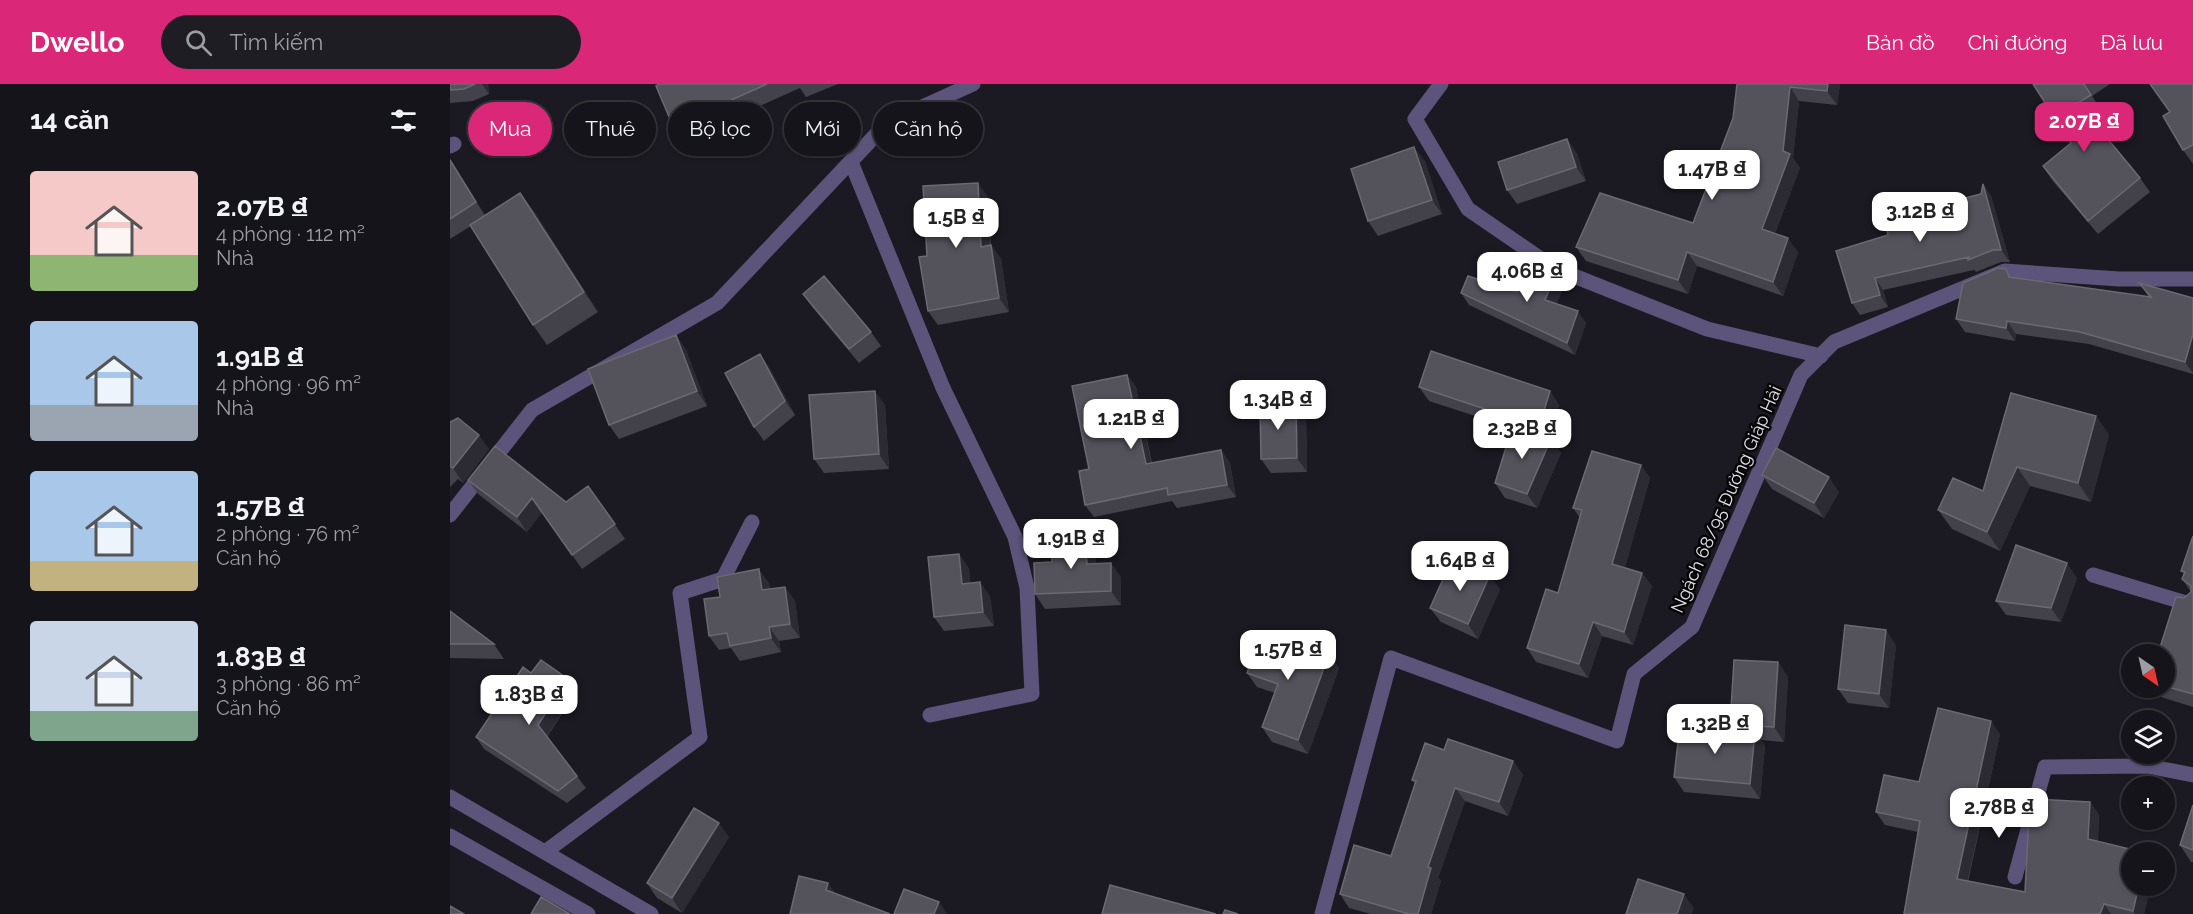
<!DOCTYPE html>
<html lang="vi">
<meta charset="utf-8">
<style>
:root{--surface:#14141a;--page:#1d1d23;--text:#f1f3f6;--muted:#9d9ea2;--line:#333339;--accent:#db2777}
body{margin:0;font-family:Raleway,sans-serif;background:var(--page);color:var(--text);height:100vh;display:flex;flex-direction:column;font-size:22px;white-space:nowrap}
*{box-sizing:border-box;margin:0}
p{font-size:20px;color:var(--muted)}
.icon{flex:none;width:33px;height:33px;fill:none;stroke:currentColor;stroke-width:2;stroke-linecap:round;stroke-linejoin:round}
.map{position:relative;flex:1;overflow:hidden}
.side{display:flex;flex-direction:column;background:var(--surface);width:450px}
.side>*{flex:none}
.banner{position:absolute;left:18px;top:18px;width:570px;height:54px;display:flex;gap:12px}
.needle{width:39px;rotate:146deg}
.fabs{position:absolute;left:1671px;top:560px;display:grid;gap:12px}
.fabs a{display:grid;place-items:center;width:54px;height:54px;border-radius:50%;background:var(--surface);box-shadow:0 2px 4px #0004,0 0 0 2px var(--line);font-size:30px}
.price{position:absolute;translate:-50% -51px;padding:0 14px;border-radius:12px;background:#fff;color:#222;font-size:20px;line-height:39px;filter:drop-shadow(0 2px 3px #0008)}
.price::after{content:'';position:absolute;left:50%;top:36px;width:18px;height:14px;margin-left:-9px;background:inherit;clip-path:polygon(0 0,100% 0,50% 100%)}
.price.selected{background:var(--accent);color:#fff}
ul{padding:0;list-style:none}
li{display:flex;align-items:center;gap:18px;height:150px;padding:0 30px}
li span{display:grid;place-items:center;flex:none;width:168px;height:120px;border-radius:6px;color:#555}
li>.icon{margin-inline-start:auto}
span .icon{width:72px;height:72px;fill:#fffc;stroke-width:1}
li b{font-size:26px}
h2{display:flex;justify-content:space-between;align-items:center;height:72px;padding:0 30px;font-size:26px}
.pill{padding:0 21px;border-radius:27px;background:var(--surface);box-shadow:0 2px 4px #0004,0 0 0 2px var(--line);font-size:21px;line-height:54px}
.pill.selected{background:var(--accent);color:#fff}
header{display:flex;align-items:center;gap:36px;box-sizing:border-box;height:84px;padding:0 30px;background:var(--accent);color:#fff}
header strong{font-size:28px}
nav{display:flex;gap:33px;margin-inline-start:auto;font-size:21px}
.search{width:420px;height:54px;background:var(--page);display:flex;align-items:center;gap:15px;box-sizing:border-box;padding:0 21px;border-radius:33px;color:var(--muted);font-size:22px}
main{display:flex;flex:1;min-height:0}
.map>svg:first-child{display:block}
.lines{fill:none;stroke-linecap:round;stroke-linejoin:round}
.minor{stroke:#5c547a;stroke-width:15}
.wall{fill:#43414a}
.shaded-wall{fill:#2c2a33}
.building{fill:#54525b;stroke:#6b6971;stroke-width:1.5}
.labels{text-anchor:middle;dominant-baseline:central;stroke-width:5;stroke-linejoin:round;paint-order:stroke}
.street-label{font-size:18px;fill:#e3e2e8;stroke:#060608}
</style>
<header>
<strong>Dwello</strong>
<div class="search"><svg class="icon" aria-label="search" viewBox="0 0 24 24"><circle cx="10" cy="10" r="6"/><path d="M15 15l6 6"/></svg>Tìm kiếm</div>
<nav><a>Bản đồ</a><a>Chỉ đường</a><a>Đã lưu</a></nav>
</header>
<main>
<section class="side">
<h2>14 căn<svg class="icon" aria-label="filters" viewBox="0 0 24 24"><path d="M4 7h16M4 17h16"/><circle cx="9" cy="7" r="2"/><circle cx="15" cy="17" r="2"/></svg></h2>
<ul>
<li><span style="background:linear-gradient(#f6c9c9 70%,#8fb573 0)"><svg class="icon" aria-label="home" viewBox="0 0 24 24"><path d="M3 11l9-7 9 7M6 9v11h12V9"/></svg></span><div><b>2.07B ₫</b><p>4 phòng · 112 m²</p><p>Nhà</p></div></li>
<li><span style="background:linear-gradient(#a9c7e8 70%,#9aa5b1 0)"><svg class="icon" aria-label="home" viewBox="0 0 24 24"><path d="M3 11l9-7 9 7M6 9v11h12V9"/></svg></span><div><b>1.91B ₫</b><p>4 phòng · 96 m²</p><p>Nhà</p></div></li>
<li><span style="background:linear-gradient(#a9c7e8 75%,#c2b280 0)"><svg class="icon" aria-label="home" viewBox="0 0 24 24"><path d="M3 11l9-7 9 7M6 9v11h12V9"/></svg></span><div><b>1.57B ₫</b><p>2 phòng · 76 m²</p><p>Căn hộ</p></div></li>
<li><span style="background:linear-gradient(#c9d6e8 75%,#7fa58c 0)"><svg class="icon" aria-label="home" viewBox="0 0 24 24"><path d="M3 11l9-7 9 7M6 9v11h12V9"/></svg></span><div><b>1.83B ₫</b><p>3 phòng · 86 m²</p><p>Căn hộ</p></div></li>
</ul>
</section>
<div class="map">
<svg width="1743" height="830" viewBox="0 0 1743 830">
<rect width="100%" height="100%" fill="#1b1a22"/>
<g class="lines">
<!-- minor -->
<path class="minor" d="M991 0 965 35 1018 125 1104 184 1257 245 1371 272
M0 62 4 60
M401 78 493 304 565 453 577 504 582 610 480 631
M0 431 82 326 267 219 437 39 523 0
M1643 491 1743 521
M0 713 201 830
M0 752 138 830
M95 768 250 653 230 509 273 495 302 438
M1565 793 1595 683 1697 682 1743 691
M872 830 941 574 1167 657 1184 590 1242 543 1351 291 1384 258 1555 187 1669 195H1743"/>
</g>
<!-- wall -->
<path class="wall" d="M0 0H38L39 10 23 17 0 19Z
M209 0H388L356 13 350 4 233 56 223 42Z
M1318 0H1390L1387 21 1349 17 1343 74 1350 84 1325 149 1348 168 1333 212 1247 182 1238 210 1136 177 1126 163 1243 139Z
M1583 0H1660L1642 12 1650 24 1639 32 1690 94 1700 108 1648 150 1602 96 1593 82 1621 59Z
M1743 0V80L1733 66 1720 28Z
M1117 55 1127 70 1136 97 1067 120 1057 106Z
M0 76 35 131 70 109 85 129 148 228 97 261 83 241 21 142 0 155Z
M975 77 992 130 928 152 918 137Z
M1533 100 1541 112 1560 178H1551L1526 188 1524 186 1433 206 1438 223 1410 231 1402 219 1438 151 1531 110Z
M538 113 541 161 551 175 559 228 488 241 478 227 477 172Z
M1563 194 1699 213 1689 199 1743 214V290L1639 260 1566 250 1565 257 1515 248 1506 235Z
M1114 203 1106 220 1136 239 1125 271 1019 221 1011 209 1067 208Z
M353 210 421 248 431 262 409 279 363 224Z
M226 251 236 266 257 322 169 355 159 341Z
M310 270 320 285 345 331 314 357 304 343Z
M677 291 686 303 702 379 771 366 780 379 786 413 727 424 722 417 644 433 635 421 639 385Z
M969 303 1100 307 1109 321 1099 354 1101 355 1111 369 1087 424 1055 414 1045 399 1062 344 979 317Z
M1561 309 1646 332 1659 351 1641 418 1580 402 1550 467 1502 445 1488 426 1533 407Z
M846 318 856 332 857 388 821 389 811 375Z
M435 321 439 385 374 389 364 375Z
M0 338 39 365 13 399 8 395 0 403Z
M1191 381 1200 394 1175 483 1192 489 1202 502 1183 561 1152 552 1138 594 1086 578 1077 564 1108 509 1130 434 1123 424Z
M1312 391 1389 408 1374 434 1322 405Z
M18 396 116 418 138 402 175 455 132 485 92 428 77 448 28 410Z
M1743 452V623L1711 613 1704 603H1714V570L1734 514 1741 508 1732 495 1734 490 1731 487Z
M645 467 646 480 671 493V521L595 525 585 510 602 478Z
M509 470 519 485 520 499 530 498 540 513 544 542 494 547 484 533Z
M1627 494 1611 538 1556 531 1546 517Z
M319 499 320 505 335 503 345 517 350 554 329 557 331 568 290 577 281 564 269 566 259 552 270 513Z
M1050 505 1028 555 991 538 980 524Z
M0 527 44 560 54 575 0 574Z
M1446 561 1439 624 1398 619 1388 605Z
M879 570 889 584 858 670 822 658 812 643 825 609 807 603 797 589Z
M1328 578 1338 593 1334 658 1311 656 1315 662 1310 715 1234 708 1224 693 1283 646 1280 641Z
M81 589 118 595 127 607 97 653 136 704 117 719 34 665 26 653Z
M1550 650 1518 798 1575 808 1640 718 1649 731 1648 757 1701 801 1694 830H1454L1468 748 1435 741 1426 728 1469 698Z
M994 666 1063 677 1073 691 1058 732 1015 717 988 794 991 797 981 830H921L899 824 890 810 941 772 965 700 962 696Z
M1743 721V778H1741L1730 761Z
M279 753 232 829 207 814 197 799Z"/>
<!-- shaded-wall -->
<path class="shaded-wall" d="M32 0H38L39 10Z
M1378 0H1390L1387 21 1377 7Z
M1340 3 1349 17 1343 74 1350 84 1321 159 1312 145 1333 67Z
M1117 55 1127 70 1136 97 1126 83Z
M964 63 975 77 992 130 982 116Z
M0 76 9 89 36 133 26 118Z
M528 99 538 113 541 177 531 163Z
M1533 100 1541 112 1560 178 1551 166Z
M70 109 85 129 148 228 134 208Z
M1338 154 1348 168 1333 212 1323 198Z
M541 161 551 175 559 228 549 214Z
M1237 168 1247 182 1238 210 1228 196Z
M1106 191 1114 203 1103 228 1095 216Z
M1425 194 1433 206 1438 223 1430 211Z
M1128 227 1136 239 1125 271 1117 259Z
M1557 237 1566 250 1565 257 1556 244Z
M1743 250V289L1735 278Z
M226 251 236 266 257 322 247 307Z
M310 270 320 285 345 331 335 317Z
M677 291 686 303 704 393 696 380Z
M425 307 435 321 439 385 429 370Z
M1100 307 1109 321 1098 356 1089 343Z
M846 318 856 332 857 388 847 374Z
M1646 332 1659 351 1641 418 1628 399Z
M29 351 39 365 13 399 3 384Z
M1101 355 1111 369 1087 424 1077 410Z
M771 366 780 379 786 413 777 401Z
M1191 381 1200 394 1172 493 1162 480Z
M1567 383 1580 402 1550 467 1537 448Z
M1379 393 1389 408 1374 434 1364 419Z
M82 414 92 428 77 448 67 433Z
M635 453 645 467 647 494 637 480Z
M509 470 519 485 522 515 512 500Z
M661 479 671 493V521L661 507Z
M1617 479 1627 494 1611 538 1601 524Z
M309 485 319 499 322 521 312 506Z
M1192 489 1202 502 1183 561 1174 548Z
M1040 491 1050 505 1028 555 1018 540Z
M530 498 540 513 544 542 533 528Z
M335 503 345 517 350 554 340 540Z
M1143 538 1152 552 1138 594 1129 580Z
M319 543 329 557 331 568 321 554Z
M1436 546 1446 561 1439 624 1429 610Z
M879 570 889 584 858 670 848 656Z
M1328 578 1338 593 1334 658 1324 643Z
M118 595 127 607 96 653 88 641Z
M1541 637 1550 650 1515 808 1507 795Z
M1305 648 1315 662 1310 715 1300 700Z
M1063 677 1073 691 1058 732 1049 718Z
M1005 704 1015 717 988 794 991 797 981 830H968L978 783Z
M1640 718 1649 731 1647 768 1638 755Z
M269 739 279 753 232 829 222 814Z
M378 799 388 813 376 806Z
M1689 801H1701L1694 830H1685L1683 827Z
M1234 810 1244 824 1242 830H1227Z
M489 818 497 830H484Z
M1654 820 1661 830H1650Z"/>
<!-- building -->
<path class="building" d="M0 0H25L14 5 0 6Z
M209 0H317L223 42 206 2Z
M1287 0H1378L1377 7 1340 3 1333 67 1340 70 1312 145 1338 154 1323 198 1237 168 1228 196 1126 163 1150 109 1243 139 1283 34Z
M1583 0H1634L1641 11 1628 19 1690 94 1638 137 1593 82 1621 59Z
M1700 0H1743V61L1733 66 1713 32 1720 28Z
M1117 55 1126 83 1057 106 1048 78Z
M964 63 982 116 918 137 901 85Z
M0 76 26 118 0 135Z
M528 99 531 163 541 161 549 214 478 227 469 173 477 172 473 102Z
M1533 100 1551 166H1543L1518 176 1519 173 1425 194 1430 211 1402 219 1386 167 1438 151 1434 134 1531 110Z
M70 109 134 208 83 241 20 141Z
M1080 180 1106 191 1095 216 1128 227 1117 259 1011 209 1018 192 1067 208Z
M1548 184 1556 185 1559 193 1701 213 1689 199 1743 214V250L1735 278 1630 248 1557 237 1556 244 1506 235 1513 199Z
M374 192 421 248 399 265 353 210Z
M226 251 247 307 159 341 138 285Z
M981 267 1100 307 1089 343 969 303Z
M310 270 335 317 304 343 275 289Z
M677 291 696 380 771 366 777 401 718 411 717 404 635 421 629 387 639 385 622 302Z
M425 307 429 370 364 375 359 311Z
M1561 309 1646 332 1628 399 1567 383 1537 448 1488 426 1503 394 1533 407Z
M846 318 847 374 811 375 810 319Z
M8 334 29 351 3 384 0 382V338Z
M1062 344 1101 355 1077 410 1045 399Z
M45 362 116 418 138 402 165 440 122 471 82 414 67 433 18 396Z
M1326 364 1379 393 1364 419 1312 391Z
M1142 367 1191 381 1162 480 1192 489 1174 548 1143 538 1129 580 1077 564 1096 505 1108 509 1132 426 1123 424Z
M1743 452V610L1714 602V570H1708L1726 513 1734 514 1741 508V502L1732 495 1735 488 1731 487Z
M635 453 637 480 661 479V507L585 510 584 479 602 478 601 455Z
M1566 461 1617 479 1601 524 1546 517Z
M509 470 512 500 530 498 533 528 484 533 478 473Z
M1002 475 1040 491 1018 540 980 524Z
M309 485 312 506 335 503 340 540 319 543 321 554 280 562 277 549 259 552 254 515 270 513 267 493Z
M0 527 44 560H0Z
M1395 541 1436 546 1429 610 1388 605Z
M813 547 879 570 848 656 812 643 828 600 797 589Z
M91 576 118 595 88 641 127 692 108 707 26 653 73 583 81 589Z
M1284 576 1328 578 1324 643 1280 641Z
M1488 624 1541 637 1507 795 1575 808 1579 732 1584 715 1640 718 1638 755 1692 768H1682V801H1689L1683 827 1654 820 1650 830H1454L1470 737 1426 728 1434 691 1469 698Z
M1230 641 1305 648 1300 700 1224 693Z
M998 655 1063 677 1049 718 1005 704 978 783 981 784 968 830H959L890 810 904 761 941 772 966 697 962 696 975 659 994 666Z
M1743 721V766L1730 761Z
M244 724 269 739 222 814 197 799Z
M349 792 378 799 376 806 440 830H340Z
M1188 795 1234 810 1227 830H1176Z
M660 801 766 830H652Z
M454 805 489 818 484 830H444Z
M91 813 120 830H81Z
M0 822 14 830H0Z
M775 826 788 830H773Z"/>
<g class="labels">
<!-- street labels -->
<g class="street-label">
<text transform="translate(1276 415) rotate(-66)">Ngách 68/95 Đường Giáp Hải</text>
</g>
</g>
</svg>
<div class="fabs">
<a><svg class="needle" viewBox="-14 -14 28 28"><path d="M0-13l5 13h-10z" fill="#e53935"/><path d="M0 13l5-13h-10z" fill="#9d9ea2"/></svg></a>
<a><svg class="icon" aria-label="layers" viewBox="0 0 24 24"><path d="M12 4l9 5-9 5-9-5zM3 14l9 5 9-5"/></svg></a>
<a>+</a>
<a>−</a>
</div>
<b class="price selected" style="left:1634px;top:69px">2.07B ₫</b>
<b class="price" style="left:1262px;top:117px">1.47B ₫</b>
<b class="price" style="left:1470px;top:159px">3.12B ₫</b>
<b class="price" style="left:506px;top:165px">1.5B ₫</b>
<b class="price" style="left:1077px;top:219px">4.06B ₫</b>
<b class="price" style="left:828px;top:347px">1.34B ₫</b>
<b class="price" style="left:681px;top:366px">1.21B ₫</b>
<b class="price" style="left:1072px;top:376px">2.32B ₫</b>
<b class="price" style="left:621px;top:486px">1.91B ₫</b>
<b class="price" style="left:1010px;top:508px">1.64B ₫</b>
<b class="price" style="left:838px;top:597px">1.57B ₫</b>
<b class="price" style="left:79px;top:642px">1.83B ₫</b>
<b class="price" style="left:1265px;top:671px">1.32B ₫</b>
<b class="price" style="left:1549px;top:755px">2.78B ₫</b>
<div class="banner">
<a class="pill selected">Mua</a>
<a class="pill">Thuê</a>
<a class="pill">Bộ lọc</a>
<a class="pill">Mới</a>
<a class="pill">Căn hộ</a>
</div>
</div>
</main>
